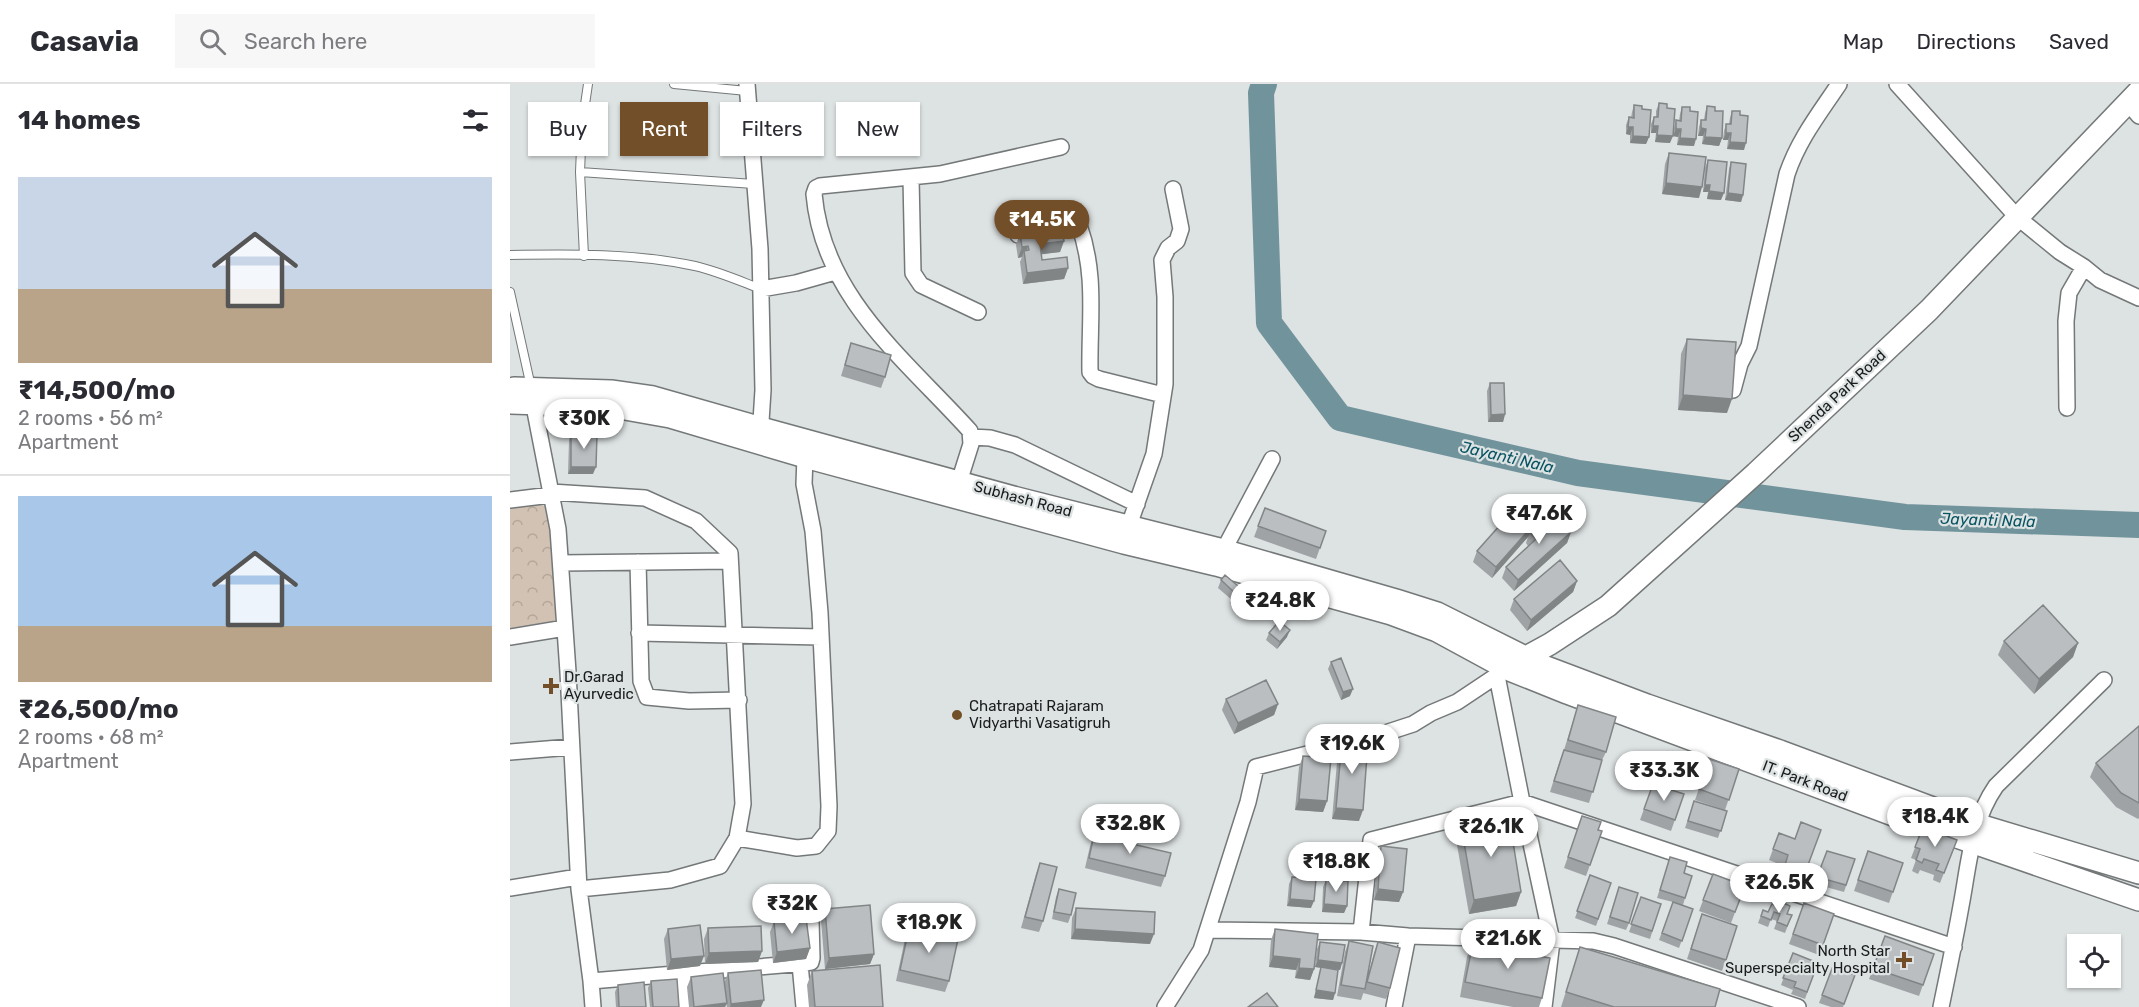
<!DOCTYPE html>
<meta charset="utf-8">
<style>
:root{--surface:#fff;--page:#f7f7f7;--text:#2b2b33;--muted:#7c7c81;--line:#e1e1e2;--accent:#724f28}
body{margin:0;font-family:Rubik,sans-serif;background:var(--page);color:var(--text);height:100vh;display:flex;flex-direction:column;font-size:22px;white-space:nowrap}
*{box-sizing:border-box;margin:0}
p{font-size:20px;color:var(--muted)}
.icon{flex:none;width:33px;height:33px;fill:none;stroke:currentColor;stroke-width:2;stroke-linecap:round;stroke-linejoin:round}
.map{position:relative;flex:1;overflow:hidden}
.panel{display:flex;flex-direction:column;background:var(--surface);width:510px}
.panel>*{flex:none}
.top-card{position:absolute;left:18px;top:18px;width:570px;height:54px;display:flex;gap:12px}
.fabs{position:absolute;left:1557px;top:850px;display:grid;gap:12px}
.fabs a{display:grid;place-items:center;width:54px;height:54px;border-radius:0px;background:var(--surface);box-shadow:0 2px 4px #0004;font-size:30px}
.price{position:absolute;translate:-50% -51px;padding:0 14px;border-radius:21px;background:#fff;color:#222;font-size:20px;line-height:39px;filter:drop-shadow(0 2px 3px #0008)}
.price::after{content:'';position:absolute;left:50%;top:36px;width:18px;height:14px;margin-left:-9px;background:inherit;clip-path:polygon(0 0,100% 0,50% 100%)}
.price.on{background:var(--accent);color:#fff}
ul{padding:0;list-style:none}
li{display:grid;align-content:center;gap:12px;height:318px;padding:0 18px}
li+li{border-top:2px solid var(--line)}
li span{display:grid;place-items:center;height:186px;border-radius:0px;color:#555}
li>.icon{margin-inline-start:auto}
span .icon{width:108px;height:108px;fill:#fffc;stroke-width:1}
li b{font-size:26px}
h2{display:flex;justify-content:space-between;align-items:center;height:72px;padding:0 18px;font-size:26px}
.pill{padding:0 21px;border-radius:0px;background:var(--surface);box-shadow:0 2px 4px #0004;font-size:21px;line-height:54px}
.pill.on{background:var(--accent);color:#fff}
header{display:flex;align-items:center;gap:36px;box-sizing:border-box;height:84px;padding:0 30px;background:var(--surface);border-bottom:2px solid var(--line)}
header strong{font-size:28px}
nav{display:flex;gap:33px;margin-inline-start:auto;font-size:21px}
.search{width:420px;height:54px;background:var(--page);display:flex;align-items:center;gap:15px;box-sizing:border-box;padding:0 21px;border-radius:0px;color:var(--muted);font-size:22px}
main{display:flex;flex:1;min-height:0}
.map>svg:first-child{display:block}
.park{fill:url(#park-crowns)}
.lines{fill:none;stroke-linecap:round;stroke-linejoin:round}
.river{stroke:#71939b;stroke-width:26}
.service-casing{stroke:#747879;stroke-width:10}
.minor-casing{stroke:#747879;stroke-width:18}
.secondary-casing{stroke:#747879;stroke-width:24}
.service{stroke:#fff;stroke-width:8}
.minor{stroke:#fff;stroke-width:15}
.secondary{stroke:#fff;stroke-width:21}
.wall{fill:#a0a3a5}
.shaded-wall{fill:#828586}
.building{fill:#babec0;stroke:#828586;stroke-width:1.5}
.poi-dot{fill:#724f28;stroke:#dde2e3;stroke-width:2}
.labels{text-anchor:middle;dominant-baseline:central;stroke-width:4.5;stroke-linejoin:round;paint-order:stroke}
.street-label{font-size:15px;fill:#1a1c1c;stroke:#dde2e3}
.poi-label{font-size:15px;fill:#1a1c1c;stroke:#dde2e3;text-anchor:start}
.water-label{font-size:16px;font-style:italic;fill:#085463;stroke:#dde2e3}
</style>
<header>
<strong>Casavia</strong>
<div class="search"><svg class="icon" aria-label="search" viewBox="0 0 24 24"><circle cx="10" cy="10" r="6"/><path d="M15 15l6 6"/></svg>Search here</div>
<nav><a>Map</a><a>Directions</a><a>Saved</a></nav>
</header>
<main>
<section class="panel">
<h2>14 homes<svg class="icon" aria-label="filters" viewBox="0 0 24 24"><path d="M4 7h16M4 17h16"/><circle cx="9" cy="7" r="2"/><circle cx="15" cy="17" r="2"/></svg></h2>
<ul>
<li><span style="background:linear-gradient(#c9d6e8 60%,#b9a48a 0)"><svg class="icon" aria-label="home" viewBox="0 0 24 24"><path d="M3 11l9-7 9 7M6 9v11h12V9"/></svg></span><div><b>₹14,500/mo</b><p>2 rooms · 56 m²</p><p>Apartment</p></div></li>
<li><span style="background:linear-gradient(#a9c7e8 70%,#b9a48a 0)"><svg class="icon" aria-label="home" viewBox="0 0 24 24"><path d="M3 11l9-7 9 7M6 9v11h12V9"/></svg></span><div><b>₹26,500/mo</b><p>2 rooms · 68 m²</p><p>Apartment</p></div></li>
</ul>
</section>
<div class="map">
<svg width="1629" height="923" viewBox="0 0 1629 923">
<defs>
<pattern id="park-crowns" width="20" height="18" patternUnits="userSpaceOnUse" patternTransform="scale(1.5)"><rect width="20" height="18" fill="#d2c2b3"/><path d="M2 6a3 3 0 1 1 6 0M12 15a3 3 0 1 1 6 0" fill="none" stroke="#b4a699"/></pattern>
</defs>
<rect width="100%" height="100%" fill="#dde2e3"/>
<!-- park -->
<path class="park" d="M29 421 36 422 39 434 47 528 45 537 39 541 0 547V424Z"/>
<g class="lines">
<!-- river -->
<path class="river" d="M754 0 751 9 759 239 830 334 1068 389 1395 433 1629 441"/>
<defs>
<path id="service" d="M164 0 237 7
M70 88 244 100
M0 171C61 170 125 169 185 182 207 187 230 197 251 205
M74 172 70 88 72 41 78 0
M0 208 21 303"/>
<path id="minor" d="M237 0 250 165 253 306 250 353
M1387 0 1507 133 1550 168 1574 183 1590 196 1629 214
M1618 19 1629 32
M401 94 403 189 411 201 468 228
M508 151 561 140 569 141C587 191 579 237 580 288L583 292 589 295 653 311
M251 205 286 199 325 188
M1223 306 1230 280 1239 262 1277 90C1289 55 1309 30 1329 0
M22 312 48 445 58 588 69 805 81 897 83 923
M1557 324 1556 237 1559 209 1574 183
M462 353 480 354 505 361 627 420
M449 398 461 360 460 347C395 275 313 213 304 110L306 104 310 102 430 90 551 63
M41 408 135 414 186 437 220 469 233 720 227 754 210 782 160 796 69 805
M0 416 41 411
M616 450 644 370 655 300V213L652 176 658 164 667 157 671 145 663 105
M710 473 762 375
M128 478 131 597 137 613 179 617 229 616
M51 479 220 477
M129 549 311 553
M0 553 55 544
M987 592 1012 718 1444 863
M0 668 61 663
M227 754 287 764 306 762 318 747 319 722 310 529 303 447 294 400 295 373
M0 804 68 793
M698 846 851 848 898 852 1083 857 1104 862 1288 923
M851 848 861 756 1012 718 1042 857 1034 923
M290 880 294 923
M173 889 176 923
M81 897 295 879 301 878 302 874 301 837
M655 923 691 866 738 718 746 683 860 654 903 640 921 629 947 618 995 586
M884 923 898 852
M1431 923C1438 889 1445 856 1451 822 1459 780 1461 738 1486 702L1594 596"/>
<path id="secondary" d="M4 304 101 307 143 313 255 345 507 414 713 466 886 516 927 529 1031 581 1137 621 1270 667 1466 740 1629 789
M0 319 98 322 160 333 295 373 614 459 706 481 881 530 927 547 997 585 1057 609 1383 731 1629 816
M1007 578 1040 560 1098 522 1246 389 1419 226 1629 7"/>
</defs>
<!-- service casing -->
<use href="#service" class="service-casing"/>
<!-- minor casing -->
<use href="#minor" class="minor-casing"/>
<!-- secondary casing -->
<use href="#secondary" class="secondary-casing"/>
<!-- service -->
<use href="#service" class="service"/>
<!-- minor -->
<use href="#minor" class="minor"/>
<!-- secondary -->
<use href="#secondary" class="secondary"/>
</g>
<!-- wall -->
<path class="wall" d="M1149 19 1157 24 1160 59 1145 58 1146 49H1141V40L1144 33H1146V27Z
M1124 21 1132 25 1139 53 1136 60 1120 59V51L1116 50V41L1119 33 1121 34 1122 28Z
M1197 22 1205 27 1212 54 1209 62 1192 60 1193 52H1188L1189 43 1191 36H1194L1195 29Z
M1172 23 1180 27 1184 62 1167 61 1168 53 1163 52 1164 44 1166 36 1169 37 1170 30Z
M1222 27 1234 66 1217 65 1218 56H1213L1214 47 1216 40H1219L1220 34Z
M1159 69 1189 114 1152 110 1155 80Z
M1198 76 1211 116 1197 115 1198 108H1193L1195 84Z
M1221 78 1233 111 1231 118 1215 116 1219 85Z
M510 150 554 157 550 168 532 170V176L558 184 554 195 513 200 510 178 512 173 508 174 506 161Z
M1177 255 1217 329 1168 326 1171 270Z
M341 259 375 293 371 304 331 292Z
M980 299 995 330 993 338H978L977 307Z
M61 349 83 390H58L59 356Z
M755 424 816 447 806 475 744 453Z
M1023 446 1061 448 1057 459 1004 507 992 494 996 483 1018 462 1016 459 1018 453 982 494 963 478 967 467Z
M711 496 738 520 731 529 720 519 722 516 708 504Z
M1067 497 1063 508 1017 547 1000 526 1004 515Z
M759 549 777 553 767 565 756 556Z
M1494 557 1568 559 1563 573 1524 610 1488 571Z
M821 578 840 612 831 616 818 585Z
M716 615 768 620 764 631 724 650 712 626Z
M1068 621 1096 668 1091 678 1079 719 1040 708 1050 676 1054 666Z
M1629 642V734L1628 735 1606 723 1580 693 1586 679Z
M832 656 849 737 822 735 828 667Z
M793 672 817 717 813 728 785 726 789 683Z
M1199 675 1229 685 1215 726 1185 716Z
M1143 700 1174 710 1161 747 1130 736Z
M1184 717 1217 727 1208 754 1175 744Z
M1072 732 1088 746 1092 747 1076 792 1054 784Z
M951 741 1011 808 1006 822 959 830 946 755Z
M1413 743 1447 756 1430 799 1423 796 1424 791 1410 786 1408 790 1402 787 1406 776 1401 774Z
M1311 746 1291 800 1271 792 1274 782 1259 776 1269 749 1285 755Z
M584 751 655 792 651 803 575 784 580 762Z
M871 762 893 808 889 818 864 816 867 773Z
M794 763 836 783 834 790 790 787 791 770Z
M1317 767 1345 775 1334 808 1305 800Z
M1358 767 1393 779 1379 819 1344 807Z
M1160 773 1174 789 1175 814 1173 821 1183 825 1169 864 1149 856 1163 818 1147 814Z
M530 779 533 837 529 848 511 844 526 790Z
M1203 790 1235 802 1221 839 1189 827Z
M1080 791 1101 799 1086 842 1065 834Z
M782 793 801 824 777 822 779 800Z
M816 796 837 822 834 829 812 828 813 803Z
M1109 803 1119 839 1116 846 1097 840Z
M549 805 561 831 558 839 542 835 546 813Z
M1131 813 1151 820 1140 855 1119 848Z
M1294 819 1324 830 1309 871 1279 860Z
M1262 820 1277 830 1282 831 1275 849 1264 845 1267 837 1261 835 1258 843 1248 839 1253 826 1258 828Z
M566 824 640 860 561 855 562 834Z
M315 825 364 870 360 880 315 885 311 836Z
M1192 830 1227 842 1212 887 1177 875Z
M264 838 300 864 296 875 263 879 260 848Z
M198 844 252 867 248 878 195 880 194 855Z
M399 844 439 897 435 908 386 897 395 855Z
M158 845 190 882 157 886 154 855Z
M765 845 804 885 800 896 785 894 786 886 759 883 761 856Z
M1375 852 1424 870 1409 912 1359 895Z
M839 857 855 903 864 869 868 858 880 904 876 915 853 909 854 907 851 916 827 912 835 868Z
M810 858 832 879 830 886 818 885 825 909 823 916 804 914 811 884 805 883 807 865Z
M963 859 1032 914 1029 923H1003L950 913 957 873Z
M1070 863 1205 923H1051Z
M1283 869 1308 879 1295 915 1281 910 1283 906 1271 901Z
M1323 882 1345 891 1333 923H1321L1309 919Z
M302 887 373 923H299L297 901Z
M218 889 251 923H217L216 920 215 923H179L177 903 181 893 214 899Z
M141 897 169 923H140L138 904Z
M108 901 136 923H106L105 908Z"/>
<!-- shaded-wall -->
<path class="shaded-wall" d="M1143 42H1148L1146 49H1141Z
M1118 43H1123L1120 51 1116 50Z
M1191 44 1196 45 1193 52H1188Z
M1166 45H1171L1168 53 1163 52Z
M1216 49H1221L1218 56H1213Z
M1147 51 1163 52 1160 59 1145 58Z
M1123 52 1139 53 1136 60 1120 59Z
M1195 53 1212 54 1209 62 1192 60Z
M1170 54 1186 55 1184 62 1167 61Z
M1220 58 1236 59 1234 66 1217 65Z
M1156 99 1192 103 1189 114 1152 110Z
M1195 101H1200L1198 108H1193Z
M1199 107 1214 109 1211 116 1197 115Z
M1218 109 1233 111 1231 118 1215 116Z
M554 157 550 168 526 171 530 160Z
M518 162 515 172 514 167 512 173 508 174 512 163Z
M558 184 554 195 513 200 517 189Z
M1173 311 1222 315 1217 329 1168 326Z
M995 330 993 338H978L981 331Z
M61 383H86L83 390H58Z
M1025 439 1021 450 1020 449 1018 453 982 494 986 483Z
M1061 448 1057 459 1004 507 1008 496Z
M1067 497 1063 508 1017 547 1021 536Z
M741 513 738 520 731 529 734 521Z
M780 546 777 553 767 565 770 558Z
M1568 559 1563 573 1524 610 1529 595Z
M843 605 840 612 831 616 833 608Z
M768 620 764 631 724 650 728 639Z
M789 715 817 717 813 728 785 726Z
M826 724 853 726 849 737 822 735Z
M793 780 836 783 834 790 790 787Z
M868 805 893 808 889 818 864 816Z
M1011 808 1006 822 959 830 964 816Z
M780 815 804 817 801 824 777 822Z
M814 820 837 822 834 829 812 828Z
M565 845 644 850 640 860 561 855Z
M300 864 296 875 263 879 267 868Z
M252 867 248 878 195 880 199 869Z
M364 870 360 880 315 885 319 874Z
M194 872 190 882 157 886 161 875Z
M763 872 790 875 786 886 759 883Z
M808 876 832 879 830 886 805 883Z
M789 884 804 885 800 896 785 894Z
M806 906 825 909 823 916 804 914Z
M254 916 251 923H220L221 920Z
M217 919 215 923H185Z"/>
<!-- building -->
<path class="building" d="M1149 19 1157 20V24L1165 25 1163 52 1147 51 1148 42H1143L1144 33H1148Z
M1124 21 1132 22V25L1141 26 1139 53 1123 52V43H1118L1119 33 1124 34Z
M1197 22 1205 23V27H1213L1212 54 1195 53 1196 45 1191 44V36H1196Z
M1172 23H1180V27L1188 28 1186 55 1170 54 1171 45H1166V36L1171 37Z
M1222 27H1230V31L1238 32 1236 59 1220 58 1221 49H1216V40H1221Z
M1159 69 1196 73 1192 103 1156 99Z
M1198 76 1217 78 1214 109 1199 107 1200 101H1195Z
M1221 78 1236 80 1233 111 1218 109Z
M552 145 554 157 530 160 532 176 557 173 558 184 517 189 514 167 519 166 518 162 512 163 510 150Z
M1177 255 1226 258 1222 315 1173 311Z
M341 259 381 271 375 293 335 281Z
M980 299H994L995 330 981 331Z
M61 349 87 350 86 383H61Z
M1007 422 1025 439 986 483 967 467Z
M755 424 816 447 810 464 748 442Z
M1042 428 1061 448 1008 496 996 483 1026 455 1020 449Z
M1050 476 1067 497 1021 536 1004 515Z
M715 491 741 513 734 521 723 512 725 509 711 496Z
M1533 521 1568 559 1529 595 1494 557Z
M769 537 780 546 770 558 759 549Z
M831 574 843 605 833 608 821 578Z
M756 596 768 620 728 639 716 615Z
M1068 621 1106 633 1096 668 1058 656Z
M1629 642V719L1611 709 1586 679Z
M832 656 858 658 853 726 826 724Z
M1054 666 1092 676 1083 708 1044 697Z
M793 672 821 674 817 717 789 715Z
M1199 675 1229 685 1219 716 1189 705Z
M1143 700 1174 710 1165 736 1134 725Z
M1184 717 1217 727 1211 747 1178 737Z
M1072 732 1091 738 1088 746 1092 747 1080 781 1058 773Z
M999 733 1011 808 964 816 951 741Z
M1291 738 1311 746 1295 789 1275 781 1278 771 1263 765 1269 749 1285 755Z
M1413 743 1447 756 1434 789 1426 786 1429 780 1414 775 1412 779 1406 776 1410 765 1405 763Z
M584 751 661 769 655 792 579 774Z
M871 762 897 765 893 808 868 805Z
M794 763 837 766 836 783 793 780Z
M1317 767 1345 775 1336 801 1307 793Z
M1358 767 1393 779 1383 808 1348 796Z
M1160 773 1177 778 1174 789 1182 792 1175 814 1150 806Z
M530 779 547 783 533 837 515 833Z
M1203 790 1235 802 1225 828 1193 816Z
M1080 791 1101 799 1088 835 1067 827Z
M782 793 806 795 804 817 780 815Z
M816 796 838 797 837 822 814 820Z
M1109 803 1128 809 1119 839 1100 833Z
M549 805 566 809 561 831 544 828Z
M1131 813 1151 820 1142 847 1121 840Z
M1163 818 1183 825 1172 857 1152 849Z
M1274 819 1280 822 1277 830 1282 831 1277 842 1267 838 1270 830 1264 828 1261 836 1251 832 1253 826 1258 828 1262 820 1272 824Z
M1294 819 1324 830 1313 861 1283 850Z
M360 821 364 870 319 874 315 825Z
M566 824 645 828 644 850 565 845Z
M1192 830 1227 842 1216 876 1181 865Z
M296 834 300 864 267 868 264 838Z
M190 841 194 872 161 875 158 845Z
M251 842 252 867 199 869 198 844Z
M399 844 448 855 439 897 390 886Z
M765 845 808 850 804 885 789 884 790 875 763 872Z
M1375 852 1424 870 1413 901 1363 884Z
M839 857 863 862 855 905 831 901Z
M810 858 835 861 832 879 808 876Z
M868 858 890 864 880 904 857 898Z
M963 859 1040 874 1032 914 955 898Z
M1070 863 1210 905 1205 923H1104L1056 908Z
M1283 869 1308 879 1297 908 1284 903 1286 898 1273 894Z
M370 881 373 923H305L302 887Z
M1323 882 1345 891 1334 920 1312 911Z
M811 883 828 886 825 909 806 906Z
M251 886 254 916 221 920 218 889Z
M213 889 217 919 184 923 181 893Z
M167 895 169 923H143L141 897Z
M134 898 136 923H109L108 901Z
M757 909 768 923H738Z"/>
<!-- markers -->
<g class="poi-dot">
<path d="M38 593h6v6h6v6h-6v6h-6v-6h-6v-6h6z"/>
<circle cx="447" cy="631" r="6"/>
<path d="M1391 867h6v6h6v6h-6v6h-6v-6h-6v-6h6z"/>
</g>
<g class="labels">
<!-- street labels -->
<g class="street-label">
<text transform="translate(1327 312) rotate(-43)">Shenda Park Road</text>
<text transform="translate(513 415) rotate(15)">Subhash Road</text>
<text transform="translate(1295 697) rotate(21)">IT. Park Road</text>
</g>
<!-- poi labels -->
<g class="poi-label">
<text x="54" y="593">Dr.Garad<tspan x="54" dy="17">Ayurvedic</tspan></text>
<text x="459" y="622">Chatrapati Rajaram<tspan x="459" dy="17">Vidyarthi Vasatigruh</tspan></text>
<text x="1380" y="867" text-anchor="end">North Star<tspan x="1380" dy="17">Superspecialty Hospital</tspan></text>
</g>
<!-- water labels -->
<g class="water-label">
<text transform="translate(997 373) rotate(13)">Jayanti Nala</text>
<text transform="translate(1478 436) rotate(2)">Jayanti Nala</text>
</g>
</g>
</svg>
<div class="fabs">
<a><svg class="icon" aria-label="locate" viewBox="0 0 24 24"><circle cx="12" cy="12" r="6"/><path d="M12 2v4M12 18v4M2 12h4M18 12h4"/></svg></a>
</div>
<b class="price on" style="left:532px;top:167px">₹14.5K</b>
<b class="price" style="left:74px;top:366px">₹30K</b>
<b class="price" style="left:1029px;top:461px">₹47.6K</b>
<b class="price" style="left:770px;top:548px">₹24.8K</b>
<b class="price" style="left:842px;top:691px">₹19.6K</b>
<b class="price" style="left:1154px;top:718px">₹33.3K</b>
<b class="price" style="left:1425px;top:764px">₹18.4K</b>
<b class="price" style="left:620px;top:771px">₹32.8K</b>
<b class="price" style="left:981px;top:774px">₹26.1K</b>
<b class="price" style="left:826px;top:809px">₹18.8K</b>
<b class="price" style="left:1269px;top:830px">₹26.5K</b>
<b class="price" style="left:282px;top:851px">₹32K</b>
<b class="price" style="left:419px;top:870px">₹18.9K</b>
<b class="price" style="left:998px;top:886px">₹21.6K</b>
<div class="top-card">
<a class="pill">Buy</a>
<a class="pill on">Rent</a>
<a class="pill">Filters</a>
<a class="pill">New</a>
</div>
</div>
</main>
